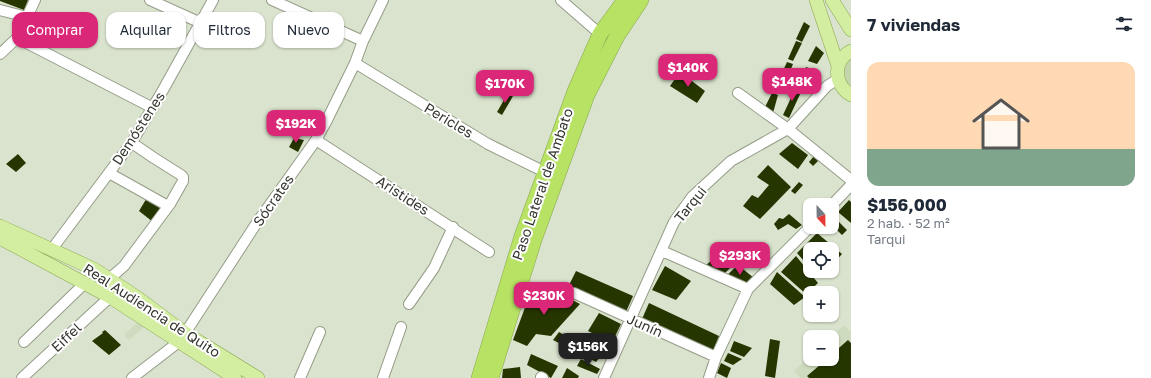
<!DOCTYPE html>
<html lang="es">
<meta charset="utf-8">
<style>
:root{--surface:#fff;--page:#f2f2f3;--text:#1f2937;--muted:#747a83;--line:#e0e1e3;--accent:#db2777}
body{margin:0;font-family:"Golos Text",sans-serif;background:var(--page);color:var(--text);height:100vh;display:flex;flex-direction:column;font-size:15px;white-space:nowrap}
*{box-sizing:border-box;margin:0}
p{font-size:13px;color:var(--muted)}
.icon{flex:none;width:22px;height:22px;fill:none;stroke:currentColor;stroke-width:2;stroke-linecap:round;stroke-linejoin:round}
.map{position:relative;flex:1;overflow:hidden}
.side{display:flex;flex-direction:column;background:var(--surface);width:300px}
.side>*{flex:none}
.banner{position:absolute;left:12px;top:12px;width:380px;height:36px;display:flex;gap:8px}
.needle{width:26px;rotate:158deg}
.tools{position:absolute;left:803px;top:198px;display:grid;gap:8px}
.tools a{display:grid;place-items:center;width:36px;height:36px;border-radius:8px;background:var(--surface);box-shadow:0 1px 3px #0004;font-size:20px}
.price{position:absolute;translate:-50% -34px;padding:0 9px;border-radius:8px;background:var(--accent);color:#fff;font-size:13px;line-height:26px;filter:drop-shadow(0 1px 2px #0008)}
.price::after{content:'';position:absolute;left:50%;top:24px;width:12px;height:9px;margin-left:-6px;background:inherit;clip-path:polygon(0 0,100% 0,50% 100%)}
.price.active{background:#222;color:#fff}
ul{padding:0;list-style:none}
li{display:grid;align-content:center;gap:8px;height:212px;padding:0 16px}
li+li{border-top:1px solid var(--line)}
li span{display:grid;place-items:center;height:124px;border-radius:12px;color:#555}
li>.icon{margin-inline-start:auto}
span .icon{width:72px;height:72px;fill:#fffc;stroke-width:1}
li b{font-size:17px}
h2{display:flex;justify-content:space-between;align-items:center;height:48px;padding:0 16px;font-size:17px}
.tag{padding:0 14px;border-radius:12px;background:var(--surface);box-shadow:0 1px 3px #0004;font-size:14px;line-height:36px}
.tag.active{background:var(--accent);color:#fff}
main{display:flex;flex:1;min-height:0}
.map>svg:first-child{display:block}
.built{fill:#cfdbbe}
.green{fill:#c4d4ad}
.building{fill:#263600}
.lines{fill:none;stroke-linecap:round;stroke-linejoin:round}
.minor-casing{stroke:#949c88;stroke-width:12}
.major-casing{stroke:#89a651;stroke-width:14}
.highway-casing{stroke:#89a651;stroke-width:16}
.minor{stroke:#fff;stroke-width:10}
.major{stroke:#d4eea1;stroke-width:13}
.highway{stroke:#b7e263;stroke-width:15}
.labels{text-anchor:middle;dominant-baseline:central;stroke-width:4;stroke-linejoin:round;paint-order:stroke}
.street-label{font-size:14px;fill:#34372f;stroke:#fff}
</style>
<main>
<div class="map">
<svg width="851" height="378" viewBox="0 0 851 378">
<rect width="100%" height="100%" fill="#dae3cd"/>
<!-- built -->
<path class="built" d="M139 321 144 327 129 340 124 335Z
M844 325 851 332V378H800L794 371 810 356V359H832V337H830Z"/>
<!-- green -->
<path class="green" d="M851 55V87L845 82 843 64Z"/>
<!-- building -->
<path class="building" d="M0 0H28L24 10 0 1Z
M804 22 810 26 802 42 796 39Z
M796 41 802 43 793 61 788 59Z
M816 46 824 53 817 64 808 61Z
M787 62 793 64 781 93 774 90Z
M806 67 812 69 803 89 797 86Z
M680 72 705 91 697 103 670 86Z
M796 87 802 90 789 118 783 115Z
M508 93 513 96 502 115 497 112Z
M772 93 778 95 773 113 765 107Z
M294 138 304 140 298 152 289 147Z
M792 143 808 155 798 169 779 154Z
M18 154 26 163 16 172 6 164Z
M814 156 819 160 813 166 809 162Z
M768 165 791 187 760 219 743 206 752 195 758 198 769 185 757 177Z
M799 182 803 185 795 194 791 191Z
M148 196 164 207 153 222 139 211Z
M849 200 851 202V223L838 212Z
M789 214 802 225 796 229 788 224 778 230 774 224 779 218 783 219Z
M835 218 847 230 842 235 832 225V221Z
M817 233 842 254 832 265V249H810V268L797 253Z
M720 253 736 262 723 275 705 266Z
M796 256 818 283 806 294 781 272Z
M738 265 754 278 746 286 725 277Z
M665 266 691 281 676 300 652 290Z
M576 271 633 296 626 312 569 285Z
M813 271H826L819 278Z
M777 272 805 297 794 305 770 284Z
M551 289 580 304 551 336 536 334 527 346 513 340 530 294 545 300Z
M649 303 719 336 713 351 642 319Z
M599 313 621 324 612 343 588 331Z
M105 330 121 345 109 355 92 341 103 333 102 332Z
M559 332 583 345 588 339 606 350 596 362 553 340Z
M770 339 780 341 775 378 765 376Z
M848 340 851 343V378H809L807 376 827 359H832V354Z
M734 341 752 348 744 357 730 351Z
M728 353 742 359 733 365 724 361Z
M531 354 558 366 551 378 527 365Z
M581 359 600 369 597 374 577 366Z
M721 363 731 368 727 378 717 373Z
M520 367 521 378H502L503 369Z
M567 368 579 376 578 378H562Z"/>
<g class="lines">
<defs>
<path id="minor" d="M150 0 201 23
M272 0 363 41
M561 0 600 34
M0 10 27 17
M17 38 153 108
M0 54 17 38 35 0
M355 63 488 144 545 172
M738 93 788 129 851 180
M316 140 489 252
M109 173 168 206
M832 205 851 185
M52 249 132 142 163 90 213 0
M662 251 748 289
M109 279 124 266 170 204 183 181V177L181 175 154 158 132 143
M574 293 716 357
M409 304 434 268 453 227
M24 342 85 283
M541 377 543 378
M22 378 110 297
M132 378 180 341 256 224 316 140 327 120 355 63 363 41 383 0
M300 378 320 332
M383 378 401 327
M604 378 674 222 692 197 731 161 788 129 827 86 838 79
M709 378 716 357 748 289 810 227"/>
<path id="major" d="M816 0 838 66
M832 0 851 30
M851 51C832 61 834 85 851 95
M0 226 94 269 138 298 185 333 258 378
M0 238 110 297 235 378"/>
<path id="highway" d="M479 378 522 236 575 91 600 34 625 0
M491 378 534 240 587 95 617 36 641 0"/>
</defs>
<!-- minor casing -->
<use href="#minor" class="minor-casing"/>
<!-- major casing -->
<use href="#major" class="major-casing"/>
<!-- highway casing -->
<use href="#highway" class="highway-casing"/>
<!-- minor -->
<use href="#minor" class="minor"/>
<!-- major -->
<use href="#major" class="major"/>
<!-- highway -->
<use href="#highway" class="highway"/>
</g>
<g class="labels">
<!-- street labels -->
<g class="street-label">
<text transform="translate(449 120) rotate(31)">Pericles</text>
<text transform="translate(138 128) rotate(-57)">Demóstenes</text>
<text transform="translate(542 184) rotate(-71)">Paso Lateral de Ambato</text>
<text transform="translate(403 195) rotate(33)">Aristides</text>
<text transform="translate(273 200) rotate(-55)">Sócrates</text>
<text transform="translate(690 204) rotate(-51)">Tarqui</text>
<text transform="translate(152 310) rotate(33)">Real Audiencia de Quito</text>
<text transform="translate(645 325) rotate(24)">Junín</text>
<text transform="translate(66 337) rotate(-43)">Eiffel</text>
</g>
</g>
</svg>
<div class="tools">
<a><svg class="needle" viewBox="-14 -14 28 28"><path d="M0-13l5 13h-10z" fill="#e53935"/><path d="M0 13l5-13h-10z" fill="#747a83"/></svg></a>
<a><svg class="icon" aria-label="locate" viewBox="0 0 24 24"><circle cx="12" cy="12" r="6"/><path d="M12 2v4M12 18v4M2 12h4M18 12h4"/></svg></a>
<a>+</a>
<a>−</a>
</div>
<b class="price" style="left:688px;top:88px">$140K</b>
<b class="price" style="left:792px;top:102px">$148K</b>
<b class="price" style="left:505px;top:104px">$170K</b>
<b class="price" style="left:296px;top:144px">$192K</b>
<b class="price" style="left:740px;top:276px">$293K</b>
<b class="price" style="left:544px;top:316px">$230K</b>
<b class="price active" style="left:588px;top:367px">$156K</b>
<div class="banner">
<a class="tag active">Comprar</a>
<a class="tag">Alquilar</a>
<a class="tag">Filtros</a>
<a class="tag">Nuevo</a>
</div>
</div>
<section class="side">
<h2>7 viviendas<svg class="icon" aria-label="filters" viewBox="0 0 24 24"><path d="M4 7h16M4 17h16"/><circle cx="9" cy="7" r="2"/><circle cx="15" cy="17" r="2"/></svg></h2>
<ul>
<li><span style="background:linear-gradient(#ffd9b3 70%,#7fa58c 0)"><svg class="icon" aria-label="home" viewBox="0 0 24 24"><path d="M3 11l9-7 9 7M6 9v11h12V9"/></svg></span><div><b>$156,000</b><p>2 hab. · 52 m²</p><p>Tarqui</p></div></li>
</ul>
</section>
</main>
